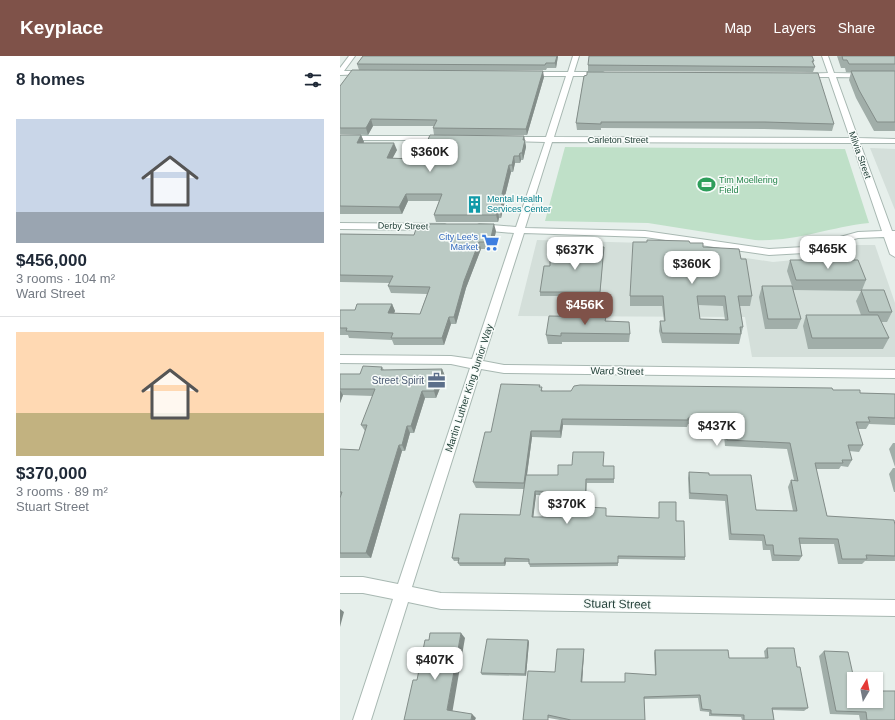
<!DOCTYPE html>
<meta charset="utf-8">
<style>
:root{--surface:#fff;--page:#f2f2f3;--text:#1f2937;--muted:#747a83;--line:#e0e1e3;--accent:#7f5249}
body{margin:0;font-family:Arial,sans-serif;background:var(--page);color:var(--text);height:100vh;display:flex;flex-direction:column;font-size:15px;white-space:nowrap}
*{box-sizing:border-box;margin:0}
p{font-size:13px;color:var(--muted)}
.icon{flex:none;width:22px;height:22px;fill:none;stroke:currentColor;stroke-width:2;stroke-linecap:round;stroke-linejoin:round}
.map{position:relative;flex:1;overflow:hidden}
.drawer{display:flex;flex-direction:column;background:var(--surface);width:340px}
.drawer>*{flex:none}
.needle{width:26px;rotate:10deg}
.controls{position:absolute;left:507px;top:616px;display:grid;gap:8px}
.controls a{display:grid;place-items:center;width:36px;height:36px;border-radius:0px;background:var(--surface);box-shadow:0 1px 3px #0004;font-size:20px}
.price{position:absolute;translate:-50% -34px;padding:0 9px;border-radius:8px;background:#fff;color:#222;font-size:13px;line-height:26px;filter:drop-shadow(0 1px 2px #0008)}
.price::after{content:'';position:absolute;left:50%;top:24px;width:12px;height:9px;margin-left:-6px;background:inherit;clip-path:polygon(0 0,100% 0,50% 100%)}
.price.current{background:var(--accent);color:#fff}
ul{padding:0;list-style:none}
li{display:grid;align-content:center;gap:8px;height:212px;padding:0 16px}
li+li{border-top:1px solid var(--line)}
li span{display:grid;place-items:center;height:124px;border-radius:0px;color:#555}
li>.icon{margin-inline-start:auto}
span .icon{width:72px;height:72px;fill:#fffc;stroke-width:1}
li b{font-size:17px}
h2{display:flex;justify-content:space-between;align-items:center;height:48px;padding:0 16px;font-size:17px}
header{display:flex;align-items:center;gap:24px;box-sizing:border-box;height:56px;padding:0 20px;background:var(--accent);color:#fff}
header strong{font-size:19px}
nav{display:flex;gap:22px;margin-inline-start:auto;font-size:14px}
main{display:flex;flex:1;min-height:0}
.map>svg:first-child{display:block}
.built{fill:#d4dfda}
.green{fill:#bfe0c8}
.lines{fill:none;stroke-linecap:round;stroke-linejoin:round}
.minor-casing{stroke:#a8b8b2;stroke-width:2}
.minor{fill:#fff;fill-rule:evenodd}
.wall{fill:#a1aea9;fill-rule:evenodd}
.shaded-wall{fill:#838d89}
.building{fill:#bbcac4;stroke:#838d89;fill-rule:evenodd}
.labels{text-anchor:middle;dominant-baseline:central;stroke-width:3;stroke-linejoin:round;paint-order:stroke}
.far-street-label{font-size:9px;fill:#24423a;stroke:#f7fbf9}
.far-leisure-label{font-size:9px;fill:#27864d;stroke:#f7fbf9;text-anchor:start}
.far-culture-label{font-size:9px;fill:#0d838f;stroke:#f7fbf9;text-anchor:start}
.far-shop-label{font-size:9px;fill:#366cbe;stroke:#f7fbf9;text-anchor:end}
.street-label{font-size:10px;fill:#24423a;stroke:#f7fbf9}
.service-label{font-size:10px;fill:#4e5e75;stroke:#f7fbf9;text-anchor:end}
.near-street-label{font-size:12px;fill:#24423a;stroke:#f7fbf9}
</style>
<header>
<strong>Keyplace</strong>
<nav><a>Map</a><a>Layers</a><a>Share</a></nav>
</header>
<main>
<section class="drawer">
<h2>8 homes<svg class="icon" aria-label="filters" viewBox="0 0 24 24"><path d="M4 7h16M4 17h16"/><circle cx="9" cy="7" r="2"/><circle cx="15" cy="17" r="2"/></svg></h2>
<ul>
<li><span style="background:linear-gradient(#c9d6e8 75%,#9aa5b1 0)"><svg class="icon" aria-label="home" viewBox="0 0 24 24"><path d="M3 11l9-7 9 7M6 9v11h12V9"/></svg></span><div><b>$456,000</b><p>3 rooms · 104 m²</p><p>Ward Street</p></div></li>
<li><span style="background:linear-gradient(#ffd9b3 65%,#c2b280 0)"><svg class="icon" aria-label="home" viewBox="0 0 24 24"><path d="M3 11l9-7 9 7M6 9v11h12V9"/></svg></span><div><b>$370,000</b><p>3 rooms · 89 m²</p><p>Stuart Street</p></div></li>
</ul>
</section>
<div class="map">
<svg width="555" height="664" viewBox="0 0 555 664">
<rect width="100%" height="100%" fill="#e6efeb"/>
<!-- built -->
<path class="built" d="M530 92 555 93V154Z
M197 184 306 187 433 206 474 202 517 189H535L555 247V301H412L405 261 178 260Z"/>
<!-- green -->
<path class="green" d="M225 91 505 93 529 167C489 171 456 186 415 184L308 167 205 165Z"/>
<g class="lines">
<defs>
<path id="minor" d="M9 0H15L4 15H25L28 17 27 18 0 19V12Z
M233 0H239L234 16H263L266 18 263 20H233L214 81 510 82 489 21H463L460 19 461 18 488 17 482 0H488L494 17 555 18V22L496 21 518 82 555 83V87H520L552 175H555V201L550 198 544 181 518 182 464 197 429 199 305 181 184 177 143 305 164 309 555 314V322L164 317 141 313 72 531 101 537 555 544V560L101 553 68 546 31 664H13L53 543 23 537H0V521H23L58 528 130 312 111 308 0 307V299L111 300 132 303 174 177 139 174 134 171 139 168 176 171 205 86 169 85 165 83 169 81H206L226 20H187L184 18 187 16H228ZM212 86 512 87 542 175 518 176 464 191 429 193 305 175 185 172Z
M0 80H105L109 82 105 84H0Z
M0 167 105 168 110 171 105 174 0 173Z"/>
</defs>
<!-- minor casing -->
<use href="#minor" class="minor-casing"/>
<!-- minor -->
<use href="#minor" class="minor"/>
</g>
<!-- wall -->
<path class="wall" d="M23 0H218L216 12H207L206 14H19L17 8Z
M497 0H555V75H534L516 42 509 24 511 16H506L505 12H501Z
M474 5 473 7 475 11 473 16 248 15V9Z
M244 20 494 68 492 75 424 73 261 72V74H237L236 67Z
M204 21 187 79H94L93 72 94 70H33L28 79 0 78V30Z
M0 79H21L24 86 23 87 57 94 52 102 74 103 184 80 186 91 183 104H181L180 107H175L173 116H171L165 140V145L161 162H159L158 166H96L94 159 99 145H68L62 158H0Z
M156 175 152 193H141L126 232 116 268H111L104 289H54L52 284 9 282 8 279H0V254H15L52 248 55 255 54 257 80 258 87 238 51 237 48 230 50 227 0 226V178L74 179Z
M350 187 401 203 412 240 410 250H400L403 271 399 288 322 287 319 275 320 265H324L322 250H290V240ZM358 249 383 250 385 264 360 263Z
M239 191H264L260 240H200V236L210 210Z
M450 204 526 224 522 234 552 256 547 266H541L549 282 543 293H468L463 270 466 259H521L516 245 521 235 453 234 461 263 457 273H425L419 241 422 230H452L447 215Z
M266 265 290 278 289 286H222V288H208L206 279Z
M42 311 44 314 102 313 105 320 96 342H85L74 377H70L65 395H62L31 502H0V393L19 394 25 375 21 369 33 340 3 339 0 347V318H20Z
M200 329V331L203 335 493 334 520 337 555 338V369L529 368 526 373H518L523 389 519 396 509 395 512 404 508 411 501 410 499 413H476L487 460 555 469V505H525L522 508H498L494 488H460L462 500 459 505H432L430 494H423L422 485 389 484 385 445 349 443 348 422 349 416 369 419 416 454 453 455 448 431 451 424H454L447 393 385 390 383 369 348 368 347 371 223 369 221 382 192 381 187 419H218L264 410H274V427H247L246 451 267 460 319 462V446L336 465 345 501V504L278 503V510L190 511 189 506H166L165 510H120L118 507V505H114L112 502 180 459 184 433 136 432 133 426 151 376ZM196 439H222L221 461H193Z
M553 387H555V411L549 393Z
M553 412H555V436H554L549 418Z
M188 584 189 586 186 620 142 619 141 617Z
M427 592 457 611 468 652 464 655 433 654 434 664H402L401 661 369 660V656L360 655 358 642 304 643 305 664H220L209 662 183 664 215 616 244 593V596L242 626H285L315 619 314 597 315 594 389 602H425L424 595Z
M484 595 514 645 555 664H520L519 659 490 658 479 600Z"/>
<!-- shaded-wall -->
<path class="shaded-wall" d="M217 0H218L216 12 215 7Z
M203 15 204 21 187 79 186 73Z
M31 63 33 70 28 79 26 72Z
M21 79 24 86 19 94 17 87Z
M184 80 186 91 183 104 182 97 183 84Z
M54 87 57 94 49 109 47 102Z
M180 97 181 104 180 107 179 100Z
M174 100 175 107 173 116 172 109Z
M169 109 171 116 165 140V145L161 162 160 155 162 138Z
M66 138 68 145 62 158 59 151Z
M158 155 159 162 158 166 156 159Z
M154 168 156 175 152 193 150 186Z
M139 186 141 193 126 232 116 268 114 261 124 225Z
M52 248 55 255 51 264 48 257Z
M109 261 111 268 104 289 102 282Z
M102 313 105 320 96 342 94 335Z
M0 334 3 339 0 347Z
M82 335 85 342 74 377 71 370Z
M222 363 223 369 221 382 220 375Z
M67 370 70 377 65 395 62 389Z
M191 375 192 381 185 433 184 427Z
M59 389 62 395 31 502 26 497Z
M195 435 196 439 193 464 192 461Z
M165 502 166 506 165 510 164 507Z
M0 553 4 556 0 571Z
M121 577 125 582 112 658 107 654Z
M188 584 189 586 186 620 185 618Z
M244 593V596L242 629 241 626Z
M132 658 136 662 135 664H131Z"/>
<!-- building -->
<path class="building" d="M23 0H217L215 7H206L205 9 17 8Z
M249 0H472L474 5H472L475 11 248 9Z
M502 0H555V8H509L507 4H503Z
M12 14 203 15 186 73 93 72 97 64 31 63 26 72H0V30Z
M511 15H555V66H537L519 34Z
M247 16 478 17 494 68 425 66H261V68L236 67 244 20 247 19Z
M0 79H21L17 87H54L47 102 74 103 80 91 86 88 90 79 184 80 183 84H185L182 97H180L179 100H174L172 109H169L162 138H164L160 155H158L156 159H94L102 138H66L59 151 0 150Z
M90 168H154L150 186H139L124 225 114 261H109L102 282H51L53 277 6 275 7 272H0V254H15L17 248H52L48 257 80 258 90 231 48 230 53 220 0 219V178L74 179 76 173H88Z
M307 184 349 185 350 187H363V191L399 193 401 203H406L412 240H398L403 271H400L401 278 322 277 320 265H325L323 240H290L293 186H307ZM357 240H385L388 264 360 263Z
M239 188H255V191H264L260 236H200L204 210H210V203L230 191H239Z
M450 204H518L526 224H456Z
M422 230H452L461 263H428Z
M521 234H544L552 256H529Z
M466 259H538L549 282H472Z
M209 260 266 261 265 265 289 266 290 278 221 277V280L206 279Z
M23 310 42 311 41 314 102 313 94 335H82L71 370H67L62 389H59L26 497H0V442L2 436H0V393L19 394 27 369H21L35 333H0V318H20Z
M161 328 200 329 199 331H202L201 335H231L234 330 240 329 492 332 493 334H520V337L555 338V362L528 361 530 366H516L523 389H508L512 404H502L503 407H475L487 460 554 464 555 469V500L526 499 527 503H502L498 483 459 482 462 500 434 499 433 489H426L424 479 391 478 387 439 350 437 349 416 369 417V419H411L416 454 457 455 451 424 458 425 450 387 387 384 384 362H348V364L222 363 220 375H191L184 427 133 426 145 376H151Z
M233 396H264L263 410H274V423H246L245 451 266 452V460L319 462V446H336V465H344L345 501 278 500V507L189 508V503L165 502 164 507H118L119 502H112L120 458 180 459 186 419H218V409H232ZM195 435 223 436 221 461H192Z
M90 577H121L107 654 132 658 131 664H64L73 624H77L85 584H89Z
M147 583 188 584 185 618 141 617Z
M427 592H454L457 611H460L468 652H432L434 664H404V659L371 658V654L362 653 360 639 304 641 305 664H231L208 659V664H183L188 615 215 616 217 593H244L241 626H285V617L316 619 315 594H388L389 602H428Z
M484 595 508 596 514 623V645H536V635H555V664H527L526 656 496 655Z"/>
<!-- icons -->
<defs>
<symbol id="stadium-bare" viewBox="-9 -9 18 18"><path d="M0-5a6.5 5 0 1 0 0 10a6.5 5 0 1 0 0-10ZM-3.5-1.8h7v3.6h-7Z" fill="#2e9e5b" stroke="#f7fbf9" stroke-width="2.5" paint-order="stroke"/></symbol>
<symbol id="building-bare" viewBox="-9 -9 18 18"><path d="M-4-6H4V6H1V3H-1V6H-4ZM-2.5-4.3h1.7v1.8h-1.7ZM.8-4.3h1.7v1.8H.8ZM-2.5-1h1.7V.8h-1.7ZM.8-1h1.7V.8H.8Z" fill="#0f9aa8" stroke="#f7fbf9" stroke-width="2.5" paint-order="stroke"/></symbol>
<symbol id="supermarket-bare" viewBox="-9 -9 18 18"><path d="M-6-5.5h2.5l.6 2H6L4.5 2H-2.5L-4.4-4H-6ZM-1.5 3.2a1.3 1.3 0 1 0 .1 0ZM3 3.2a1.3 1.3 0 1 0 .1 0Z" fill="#3f7fe0" stroke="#f7fbf9" stroke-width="2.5" paint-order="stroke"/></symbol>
<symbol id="office-bare" viewBox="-9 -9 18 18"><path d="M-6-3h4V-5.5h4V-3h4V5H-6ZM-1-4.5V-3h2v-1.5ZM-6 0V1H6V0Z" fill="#5c6f8a" stroke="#f7fbf9" stroke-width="2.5" paint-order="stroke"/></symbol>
</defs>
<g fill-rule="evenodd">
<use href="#stadium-bare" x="354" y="116" width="25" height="25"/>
<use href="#building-bare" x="122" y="136" width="25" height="25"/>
<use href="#supermarket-bare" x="138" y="174" width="25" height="25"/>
<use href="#office-bare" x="84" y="312" width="25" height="25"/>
</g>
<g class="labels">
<!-- far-street labels -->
<g class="far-street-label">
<text x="278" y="84">Carleton Street</text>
<text transform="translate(520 99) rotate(70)">Milvia Street</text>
<text transform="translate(63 170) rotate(1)">Derby Street</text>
</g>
<!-- far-leisure labels -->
<g class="far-leisure-label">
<text x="379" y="124">Tim Moellering<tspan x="379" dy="10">Field</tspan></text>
</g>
<!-- far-culture labels -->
<g class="far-culture-label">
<text x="147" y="143">Mental Health<tspan x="147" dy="10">Services Center</tspan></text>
</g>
<!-- far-shop labels -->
<g class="far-shop-label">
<text x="138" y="181">City Lee's<tspan x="138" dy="10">Market</tspan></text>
</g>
<!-- street labels -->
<g class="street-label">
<text transform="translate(277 315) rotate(1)">Ward Street</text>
<text transform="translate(129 332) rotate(-72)">Martin Luther King Junior Way</text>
</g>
<!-- service labels -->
<g class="service-label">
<text x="84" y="324">Street Spirit</text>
</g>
<!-- near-street labels -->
<g class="near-street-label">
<text transform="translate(277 548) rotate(1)">Stuart Street</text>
</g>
</g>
</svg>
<div class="controls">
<a><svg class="needle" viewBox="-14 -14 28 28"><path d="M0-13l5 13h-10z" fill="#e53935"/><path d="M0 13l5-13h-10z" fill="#747a83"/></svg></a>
</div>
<b class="price" style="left:90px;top:117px">$360K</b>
<b class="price" style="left:488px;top:214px">$465K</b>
<b class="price" style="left:235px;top:215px">$637K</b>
<b class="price" style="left:352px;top:229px">$360K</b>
<b class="price current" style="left:245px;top:270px">$456K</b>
<b class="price" style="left:377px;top:391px">$437K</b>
<b class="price" style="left:227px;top:469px">$370K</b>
<b class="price" style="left:95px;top:625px">$407K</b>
</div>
</main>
